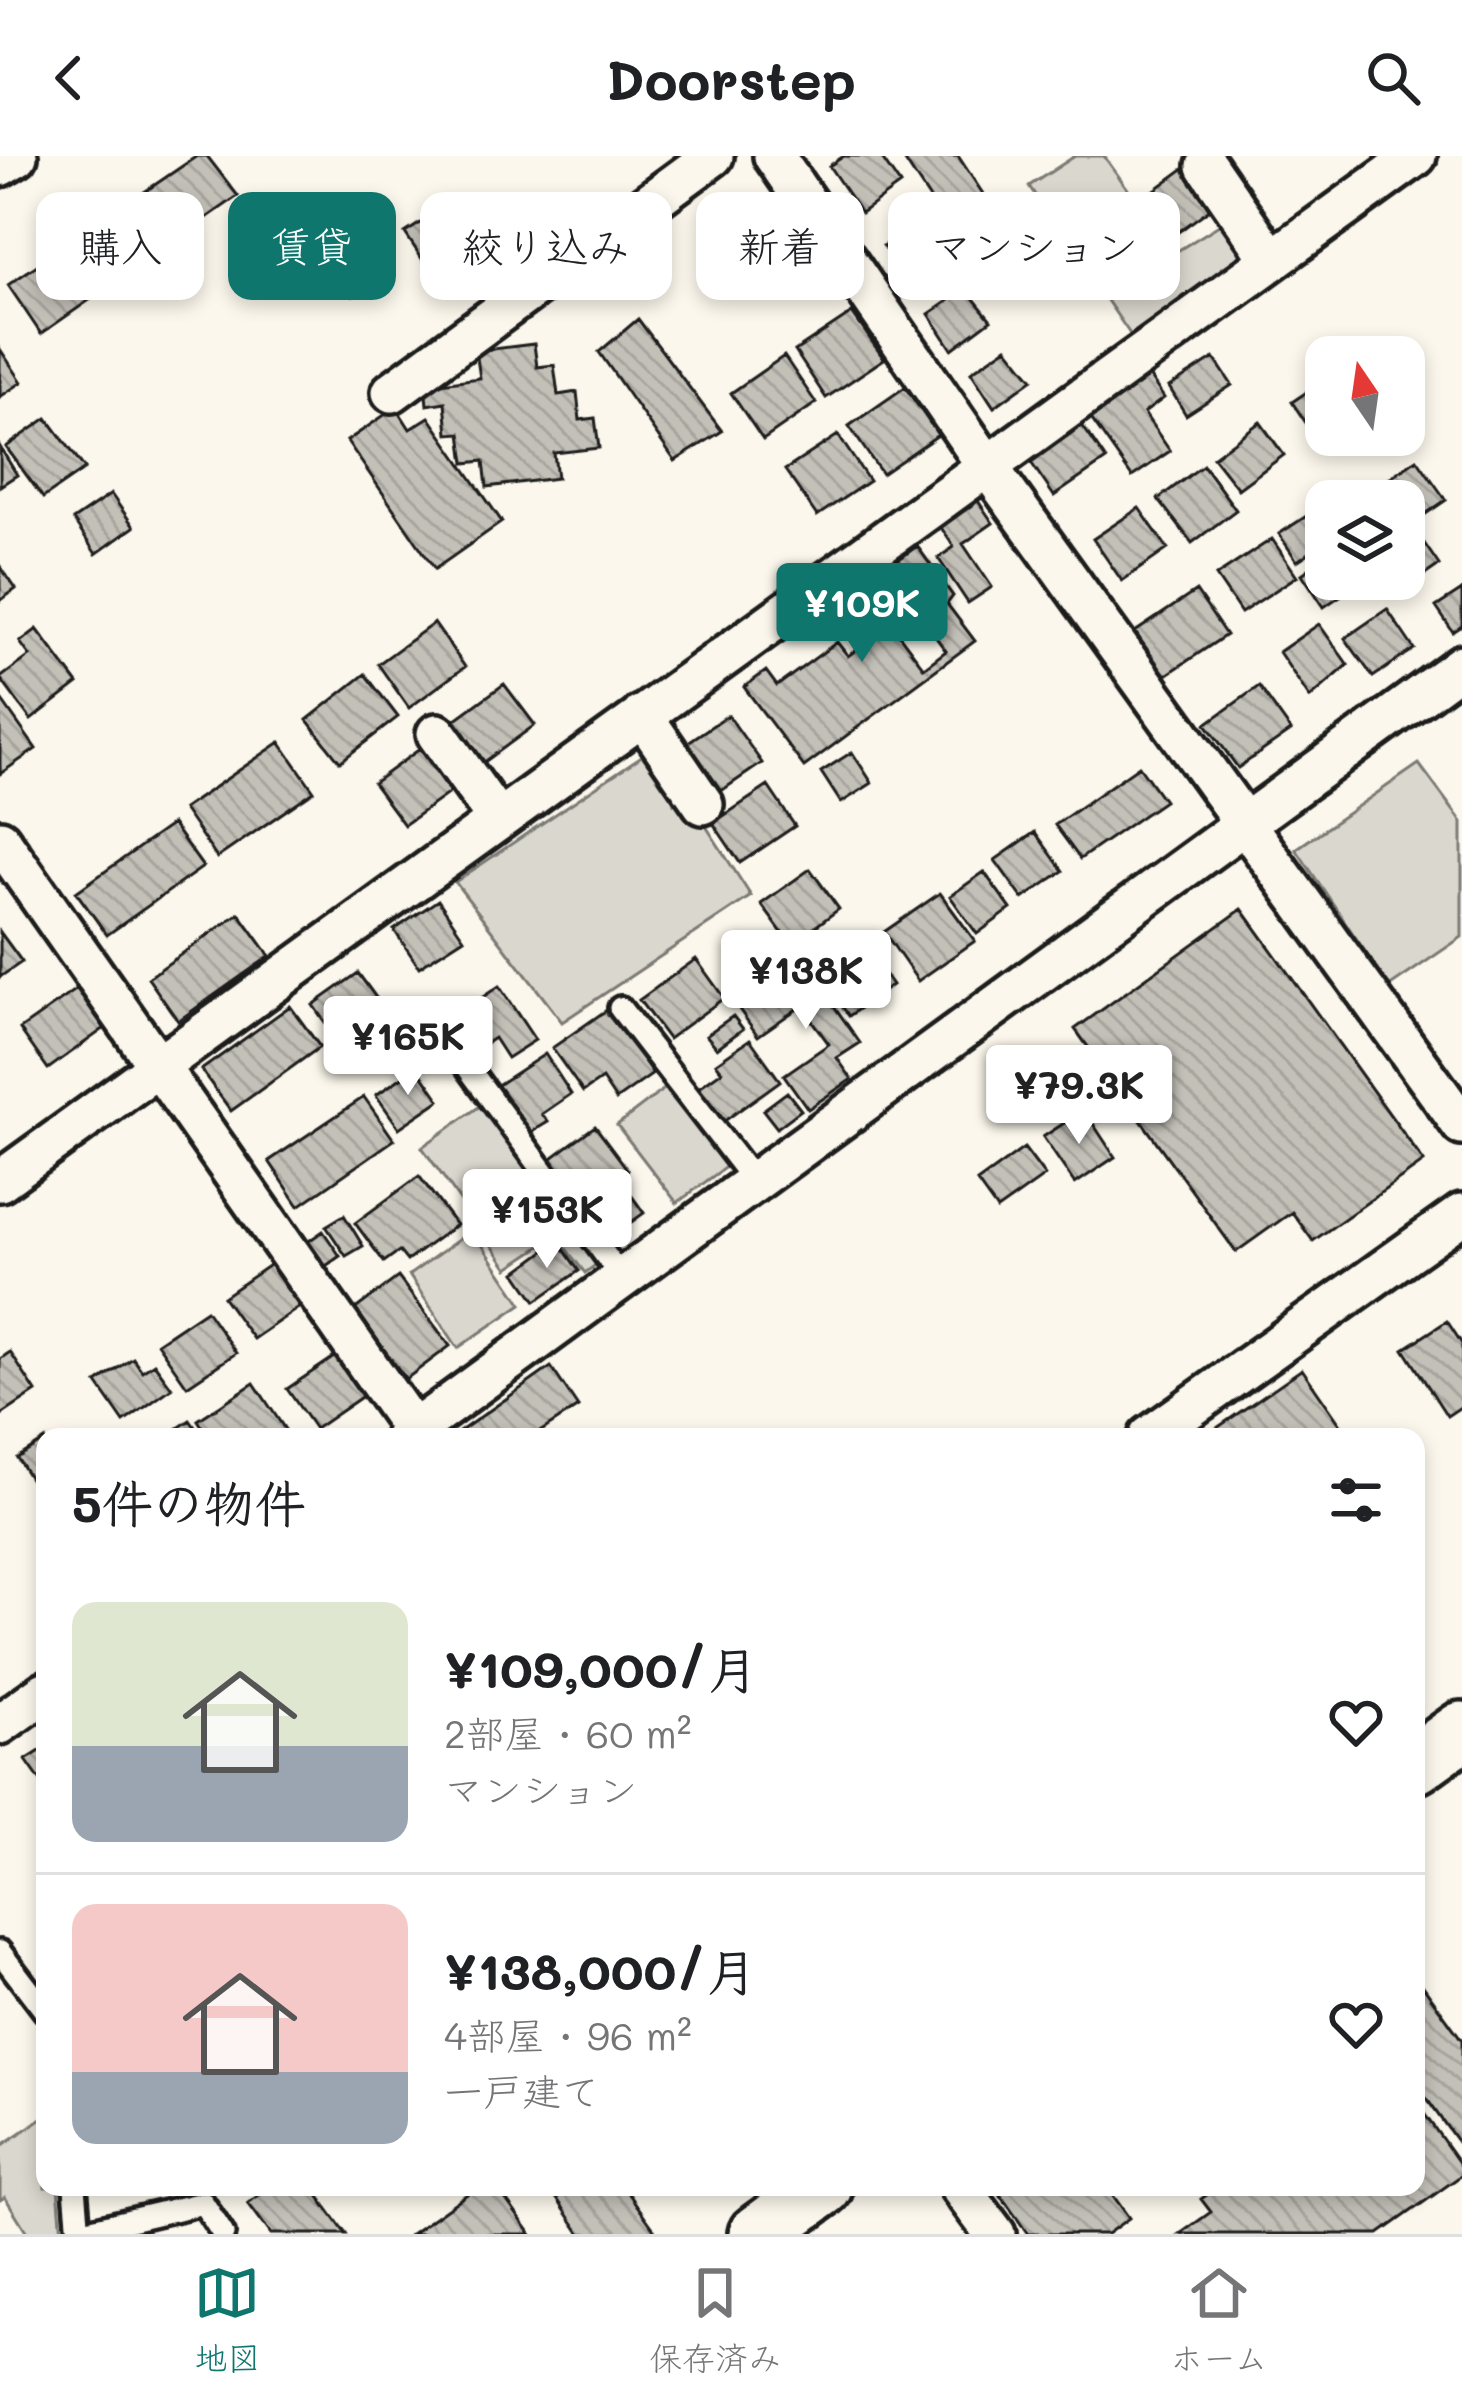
<!DOCTYPE html>
<html lang="ja">
<meta charset="utf-8">
<style>
:root{--surface:#fff;--page:#f6f6f6;--text:#202124;--muted:#757577;--line:#e0e0e0;--accent:#0f766e}
body{margin:0;font-family:Mali,"Klee One",sans-serif;background:var(--page);color:var(--text);height:100vh;display:flex;flex-direction:column;font-size:45px;white-space:nowrap}
*{box-sizing:border-box;margin:0}
p{font-size:39px;color:var(--muted)}
.icon{flex:none;width:66px;height:66px;fill:none;stroke:currentColor;stroke-width:2;stroke-linecap:round;stroke-linejoin:round}
.map{position:relative;flex:1;overflow:hidden}
.details{position:absolute;left:36px;top:1272px;width:1389px;height:768px;display:flex;flex-direction:column;background:var(--surface);border-radius:24px;box-shadow:0 6px 18px #0003}
.details>*{flex:none}
.banner{position:absolute;left:36px;top:36px;width:1392px;height:108px;display:flex;gap:24px}
.needle{width:78px;rotate:347deg}
.buttons{position:absolute;left:1305px;top:180px;display:grid;gap:24px}
.buttons a{display:grid;place-items:center;width:120px;height:120px;border-radius:24px;background:var(--surface);box-shadow:0 6px 18px #0003;font-size:60px}
.price{position:absolute;translate:-50% -102px;padding:0 27px;border-radius:12px;background:#fff;color:#222;font-size:39px;line-height:78px;filter:drop-shadow(0 3px 6px #0008)}
.price::after{content:'';position:absolute;left:50%;top:72px;width:36px;height:27px;margin-left:-18px;background:inherit;clip-path:polygon(0 0,100% 0,50% 100%)}
.price.current{background:var(--accent);color:#fff}
ul{padding:0;list-style:none}
li{display:flex;align-items:center;gap:36px;height:300px;padding:0 36px}
li+li{border-top:3px solid var(--line)}
li span{display:grid;place-items:center;flex:none;width:336px;height:240px;border-radius:24px;color:#555}
li>.icon{margin-inline-start:auto}
span .icon{width:144px;height:144px;fill:#fffc;stroke-width:1}
li b{font-size:51px}
h2{display:flex;justify-content:space-between;align-items:center;height:144px;padding:0 36px;font-size:51px}
.pill{padding:0 42px;border-radius:24px;background:var(--surface);box-shadow:0 6px 18px #0003;font-size:42px;line-height:108px}
.pill.current{background:var(--accent);color:#fff}
header{display:flex;justify-content:space-between;align-items:center;height:156px;padding:0 36px;background:var(--surface);font-size:54px;font-weight:700}
.tab-bar{display:flex;justify-content:space-around;align-items:center;height:168px;border-top:3px solid var(--line);background:var(--surface);font-size:33px;color:var(--muted)}
.tab-bar a{display:grid;justify-items:center;gap:6px}
.tab-bar .current{color:var(--accent)}
.map>svg:first-child{display:block}
.green{fill:#dad7ce;stroke:#7b7a75;stroke-width:3}
.building{fill:url(#building-back-hatch);stroke:#1c1c1c;stroke-width:3}
.lines{fill:none;stroke-linecap:round;stroke-linejoin:round}
.lane-casing{stroke:#1c1c1c;stroke-width:30}
.street-casing{stroke:#1c1c1c;stroke-width:48}
.secondary-casing{stroke:#1c1c1c;stroke-width:66}
.lane{stroke:#fbf7ec;stroke-width:21}
.street{stroke:#fbf7ec;stroke-width:39}
.secondary{stroke:#fbf7ec;stroke-width:57}
</style>
<header><svg class="icon" aria-label="back" viewBox="0 0 24 24"><path d="M15 5l-7 7 7 7"/></svg>Doorstep<svg class="icon" aria-label="search" viewBox="0 0 24 24"><circle cx="10" cy="10" r="6"/><path d="M15 15l6 6"/></svg></header>
<div class="map">
<svg width="1462" height="2078" viewBox="0 0 1462 2078">
<defs>
<pattern id="building-back-hatch" width="6" height="6" patternUnits="userSpaceOnUse" patternTransform="scale(3)"><rect width="6" height="6" fill="#c3c0b8"/><path d="M-1 5l2 2M0 0l6 6M5-1l2 2" fill="none" stroke="#a7a49e"/></pattern>
</defs>
<rect width="100%" height="100%" fill="#fbf7ec"/>
<filter id="ink" filterUnits="userSpaceOnUse"><feTurbulence type="fractalNoise" baseFrequency=".00833" numOctaves="2"/><feDisplacementMap in="SourceGraphic" scale="24" xChannelSelector="R" yChannelSelector="G"/><feConvolveMatrix kernelMatrix="1 2 1 2 8 2 1 2 1" color-interpolation-filters="sRGB"/></filter>
<g filter="url(#ink)">
<!-- green -->
<path class="green" d="M1075 0H1104L1174 97 1227 64 1250 104 1136 187 1029 30Z
M655 591 751 740 562 866 455 726Z
M1419 608 1462 666V781L1389 831 1296 693Z
M668 930 727 1010 677 1047 617 969Z
M497 938 609 1099 585 1117 556 1080 508 1112 422 991Z
M472 1074 522 1148 458 1192 409 1119Z
M45 1960V2031H58L62 2078H28L5 2041 0 2044V1991Z"/>
<!-- building -->
<path class="building" d="M197 0H207L238 40 41 178 8 129Z
M844 0H880L900 29 861 57 829 10Z
M907 0H958L999 62 970 104 903 2Z
M1190 8 1218 47 1166 85 1137 47Z
M461 41 491 88 436 124 405 77Z
M919 65 945 96 906 126 883 90Z
M368 92 386 118 353 140 335 114Z
M966 133 991 164 952 193 929 158Z
M852 157 884 203 826 242 795 195Z
M638 163 722 275 675 305 599 196Z
M534 188 537 211 554 209 558 239 577 236 580 264 595 262 599 292 554 297 557 322 487 331 484 305 465 307 461 277 448 278 445 246 427 249 425 229 480 222 476 195Z
M1007 191 1033 223 994 251 971 216Z
M0 193 22 226 0 241Z
M784 200 816 247 763 284 731 237Z
M1214 202 1232 229 1186 259 1169 231Z
M1149 220 1164 242 1144 257 1170 295 1132 321 1090 261Z
M1326 223V262L1310 273 1292 246Z
M905 231 938 279 882 318 849 270Z
M396 251 410 273 429 261 502 366 435 413 347 285Z
M47 262 85 313 43 342 6 291Z
M1260 266 1284 299 1238 333 1213 301Z
M1082 269 1106 304 1054 340 1030 305Z
M838 279 869 325 817 360 785 314Z
M0 291 17 319 0 330Z
M1417 303 1446 344 1411 368 1439 409 1412 428 1404 416V345H1355Z
M1203 309 1236 354 1192 387 1158 343Z
M111 338 134 371 96 398 73 364Z
M974 339 993 367 963 388 992 431 968 447 938 402 954 391 936 364Z
M1325 348 1326 386 1297 405 1279 378Z
M1139 352 1168 393 1122 425 1093 383Z
M1272 383 1297 420 1241 457 1216 420Z
M917 390 953 440 947 448 975 485 804 611 744 531 766 515 777 530 837 486 848 500 891 468 924 512 946 495 904 438 871 462 853 437Z
M1326 401V423H1365L1324 451 1302 418Z
M0 410 16 433 0 445Z
M1462 434V470L1453 476 1436 451Z
M1196 435 1226 479 1165 520 1135 476Z
M1387 453 1414 493 1373 521 1345 482Z
M434 467 465 511 409 552 378 508Z
M1319 468 1348 509 1310 542 1279 496Z
M37 473 78 528 31 564 0 522 30 500 20 486Z
M365 518 398 561 340 606 307 564Z
M504 528 535 569 483 607 452 566Z
M1259 530 1291 575 1238 612 1206 568Z
M0 542 36 593 0 618Z
M728 559 762 607 708 644 675 595Z
M280 586 314 635 217 702 183 653Z
M421 592 452 635 404 669 373 627Z
M852 596 872 627 841 647 821 616Z
M1139 610 1164 645 1080 703 1055 669Z
M768 630 795 670 740 707 713 667Z
M172 668 203 711 107 779 76 736Z
M1035 676 1063 715 1023 743 995 704Z
M810 713 839 753 791 789 761 748Z
M984 716 1011 753 977 778 950 740Z
M940 737 975 785 918 825 884 776Z
M438 744 464 782 419 811 394 774Z
M1242 753 1424 1006 1313 1085 1292 1056 1236 1096 1075 873Z
M239 757 270 800 178 865 148 822Z
M0 776 22 806 0 821Z
M859 783 892 829 849 860 816 814Z
M696 803 724 842 668 883 639 844Z
M804 807 860 887 837 902 852 923 808 953 784 919 829 888 801 850 758 880 739 853Z
M358 817 382 850 336 882 313 849Z
M84 828 112 867 48 913 20 873Z
M499 830 535 884 507 902 494 882 472 897 449 864Z
M290 850 320 891 231 955 201 914Z
M608 853 653 918 616 944 602 923 583 936 552 892Z
M733 860 743 873 717 892 706 879Z
M750 883 780 925 723 966 698 932 722 915 716 907Z
M545 898 571 938 542 958 548 966 525 980 493 932Z
M417 911 440 944 399 972 376 939Z
M787 936 801 954 777 972 763 954Z
M364 941 394 984 299 1050 269 1005Z
M1084 954 1115 1001 1075 1028 1043 981Z
M595 970 628 1014 578 1052 545 1007Z
M1024 992 1045 1020 997 1054 977 1026Z
M419 1020 456 1069 407 1105 399 1095 384 1106 355 1067Z
M626 1032 644 1057 615 1078 597 1052Z
M344 1059 363 1090 346 1100 326 1070Z
M323 1075 340 1100 323 1112 306 1087Z
M558 1085 579 1115 536 1145 516 1116Z
M272 1107 301 1150 253 1183 223 1141Z
M398 1121 450 1190 406 1223 354 1154Z
M206 1154 236 1197 187 1230 157 1187Z
M1447 1165 1462 1188V1250L1447 1260 1404 1193Z
M10 1196 36 1236 0 1260V1203Z
M340 1197 367 1237 315 1273 287 1233Z
M133 1202 142 1215 154 1207 172 1232 124 1266 97 1227Z
M551 1211 578 1251 532 1281H452Z
M1302 1213 1349 1281H1204Z
M254 1227 290 1281H209L198 1264Z
M190 1264 202 1281H165Z
M45 1284V1342L43 1343 17 1302Z
M45 1592V1631L26 1604Z
M1423 1830 1462 1884V1992L1416 1928V1835Z
M1416 1946 1462 2011V2019L1379 2078H1180L1211 2056 1201 2043 1218 2031H1416Z
M270 2031H312L346 2078H271L248 2047Z
M477 2031H497L531 2078H411Z
M549 2031H624L656 2076 581 2078Z
M995 2031H1107L1129 2062 1107 2078H1028Z"/>
<g class="lines">
<defs>
<path id="lane" d="M620 852 754 1025
M431 861 622 1122
M0 1796 45 1855
M75 2031 79 2078
M79 2076 203 2047 223 2078"/>
<path id="street" d="M774 0 985 307 1462 969
M0 10 17 0
M1207 10 1271 103
M392 236 713 0
M642 559 703 648
M437 578 498 664
M0 684 418 1281
M0 1025 1416 0
M405 1281 1462 509
M1149 1281 1462 1058
M0 1568 45 1536
M960 2031 995 2078"/>
<path id="secondary" d="M1416 1608 1462 1575
M758 2078 823 2031"/>
</defs>
<!-- lane casing -->
<use href="#lane" class="lane-casing"/>
<!-- street casing -->
<use href="#street" class="street-casing"/>
<!-- secondary casing -->
<use href="#secondary" class="secondary-casing"/>
<!-- lane -->
<use href="#lane" class="lane"/>
<!-- street -->
<use href="#street" class="street"/>
<!-- secondary -->
<use href="#secondary" class="secondary"/>
</g>
</g>
</svg>
<div class="buttons">
<a><svg class="needle" viewBox="-14 -14 28 28"><path d="M0-13l5 13h-10z" fill="#e53935"/><path d="M0 13l5-13h-10z" fill="#757577"/></svg></a>
<a><svg class="icon" aria-label="layers" viewBox="0 0 24 24"><path d="M12 4l9 5-9 5-9-5zM3 14l9 5 9-5"/></svg></a>
</div>
<b class="price current" style="left:862px;top:509px">¥109K</b>
<b class="price" style="left:806px;top:876px">¥138K</b>
<b class="price" style="left:408px;top:942px">¥165K</b>
<b class="price" style="left:1079px;top:991px">¥79.3K</b>
<b class="price" style="left:547px;top:1115px">¥153K</b>
<div class="banner">
<a class="pill">購入</a>
<a class="pill current">賃貸</a>
<a class="pill">絞り込み</a>
<a class="pill">新着</a>
<a class="pill">マンション</a>
</div>
<section class="details">
<h2>5件の物件<svg class="icon" aria-label="filters" viewBox="0 0 24 24"><path d="M4 7h16M4 17h16"/><circle cx="9" cy="7" r="2"/><circle cx="15" cy="17" r="2"/></svg></h2>
<ul>
<li><span style="background:linear-gradient(#dfe7d0 60%,#9aa5b1 0)"><svg class="icon" aria-label="home" viewBox="0 0 24 24"><path d="M3 11l9-7 9 7M6 9v11h12V9"/></svg></span><div><b>¥109,000/月</b><p>2部屋 · 60 m²</p><p>マンション</p></div><svg class="icon" aria-label="heart" viewBox="0 0 24 24"><path d="M12 20l-8-8c-3-5 5-10 8-4 3-6 11-1 8 4z"/></svg></li>
<li><span style="background:linear-gradient(#f6c9c9 70%,#9aa5b1 0)"><svg class="icon" aria-label="home" viewBox="0 0 24 24"><path d="M3 11l9-7 9 7M6 9v11h12V9"/></svg></span><div><b>¥138,000/月</b><p>4部屋 · 96 m²</p><p>一戸建て</p></div><svg class="icon" aria-label="heart" viewBox="0 0 24 24"><path d="M12 20l-8-8c-3-5 5-10 8-4 3-6 11-1 8 4z"/></svg></li>
</ul>
</section>
</div>
<nav class="tab-bar">
<a class="current"><svg class="icon" aria-label="map" viewBox="0 0 24 24"><path d="M3 6l6-2 6 2 6-2v14l-6 2-6-2-6 2zM9 4v14M15 6v14"/></svg>地図</a>
<a><svg class="icon" aria-label="saved" viewBox="0 0 24 24"><path d="M7 4h10v16l-5-4-5 4z"/></svg>保存済み</a>
<a><svg class="icon" aria-label="home" viewBox="0 0 24 24"><path d="M3 11l9-7 9 7M6 9v11h12V9"/></svg>ホーム</a>
</nav>
